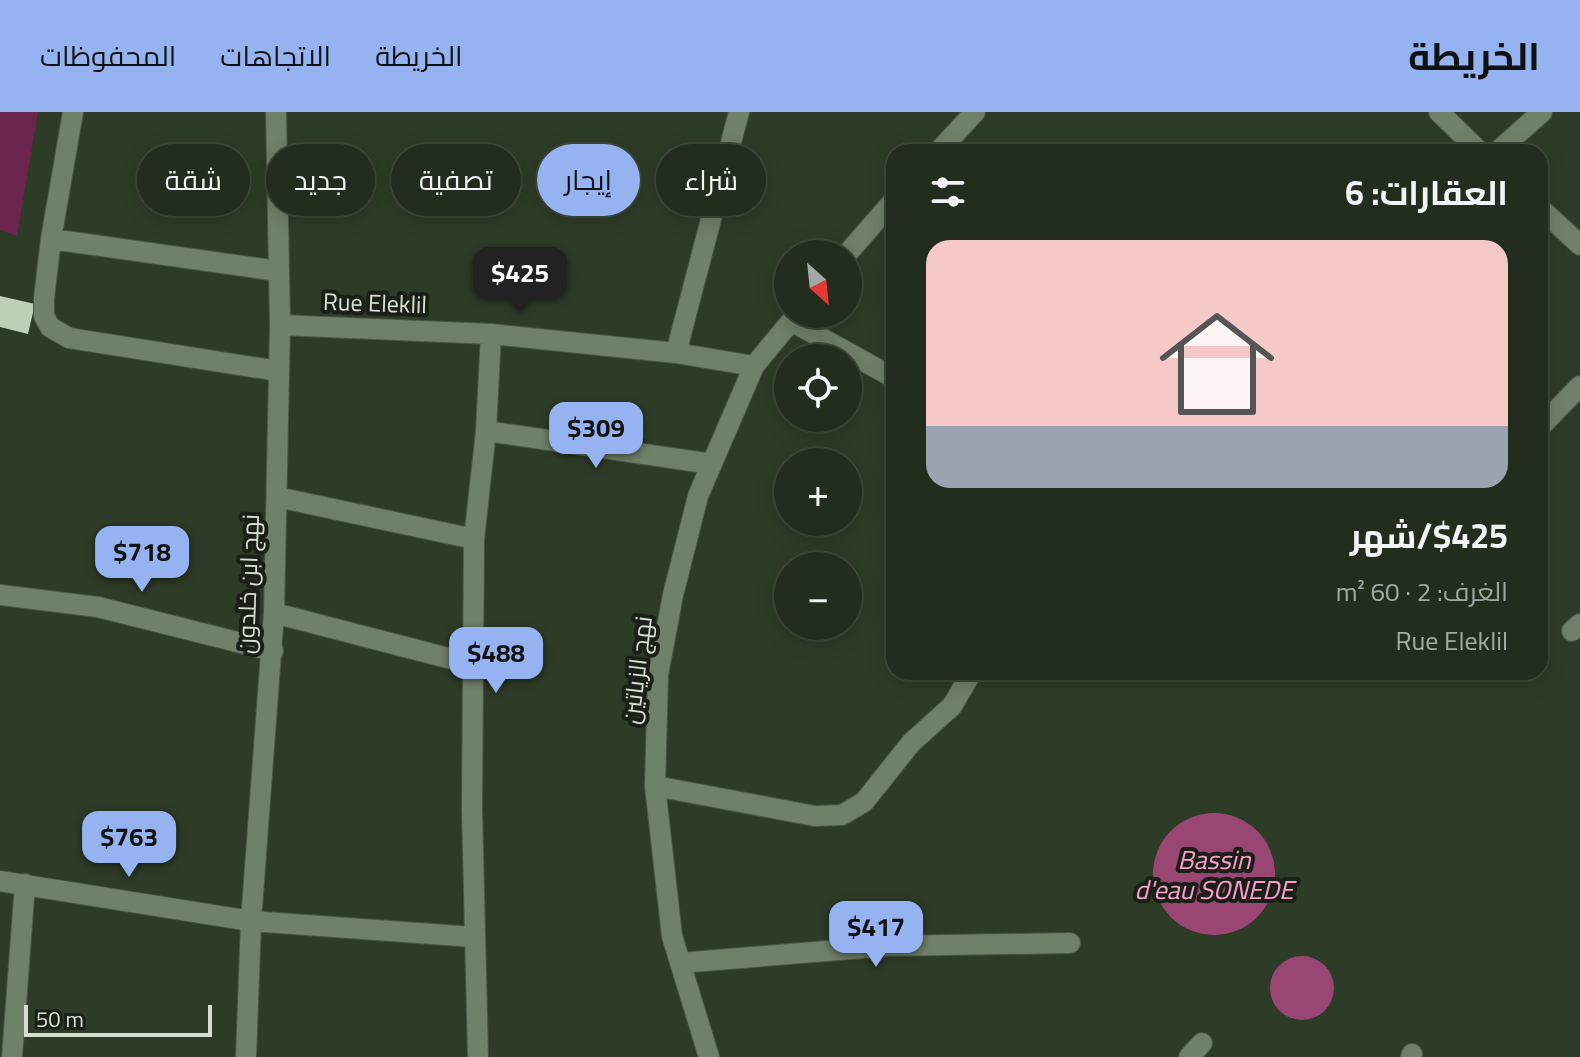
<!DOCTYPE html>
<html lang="ar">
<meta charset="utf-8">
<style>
:root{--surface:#222d1d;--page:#2a3526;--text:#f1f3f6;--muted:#a2a8a4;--line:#3f493b;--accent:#95b2f1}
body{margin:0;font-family:Georgia,Cairo,serif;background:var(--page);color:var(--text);direction:rtl;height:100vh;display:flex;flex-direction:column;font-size:30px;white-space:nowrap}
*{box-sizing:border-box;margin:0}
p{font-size:26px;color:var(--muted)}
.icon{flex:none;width:44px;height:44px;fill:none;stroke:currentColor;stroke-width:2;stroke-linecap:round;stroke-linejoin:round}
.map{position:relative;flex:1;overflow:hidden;direction:ltr}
.details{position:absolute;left:886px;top:32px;width:662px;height:536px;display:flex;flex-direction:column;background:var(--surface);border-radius:24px;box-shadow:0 4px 20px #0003,0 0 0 2px var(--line);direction:rtl}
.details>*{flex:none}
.banner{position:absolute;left:24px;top:32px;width:742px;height:72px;direction:rtl;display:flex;gap:16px}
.needle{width:52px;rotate:153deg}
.tools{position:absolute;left:774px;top:128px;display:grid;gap:16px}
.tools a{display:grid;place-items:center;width:88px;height:88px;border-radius:50%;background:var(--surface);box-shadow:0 4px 20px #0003,0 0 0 2px var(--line);font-size:40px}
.scale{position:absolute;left:24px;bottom:20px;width:188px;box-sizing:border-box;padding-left:8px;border:4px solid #d6dfd2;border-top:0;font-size:22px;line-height:28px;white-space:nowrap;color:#d6dfd2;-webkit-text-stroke:6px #1a2017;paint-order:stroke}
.price{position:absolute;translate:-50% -68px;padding:0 18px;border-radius:16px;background:var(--accent);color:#111;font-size:26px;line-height:52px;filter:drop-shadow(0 2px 4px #0008)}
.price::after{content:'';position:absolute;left:50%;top:48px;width:24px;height:18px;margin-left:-12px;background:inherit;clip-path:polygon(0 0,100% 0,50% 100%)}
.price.selected{background:#222;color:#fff}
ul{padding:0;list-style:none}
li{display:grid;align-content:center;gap:16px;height:424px;padding:0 40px}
li span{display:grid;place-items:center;height:248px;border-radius:24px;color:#555}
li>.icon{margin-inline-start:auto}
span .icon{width:144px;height:144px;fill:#fffc;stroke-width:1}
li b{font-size:34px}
h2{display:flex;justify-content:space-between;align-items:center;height:96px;padding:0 40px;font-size:34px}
.pill{padding:0 28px;border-radius:36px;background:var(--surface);box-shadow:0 4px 20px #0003,0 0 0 2px var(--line);font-size:28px;line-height:72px}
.pill.selected{background:var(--accent);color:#111}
header{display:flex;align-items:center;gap:48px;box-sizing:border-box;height:112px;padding:0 40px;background:var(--accent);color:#111}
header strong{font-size:38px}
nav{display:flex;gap:44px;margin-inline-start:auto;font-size:28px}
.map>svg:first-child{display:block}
.green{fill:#6c254e}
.water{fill:#9a4674}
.building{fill:#bed0b6}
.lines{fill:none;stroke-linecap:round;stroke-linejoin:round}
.minor-casing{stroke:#4b5746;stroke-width:22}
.tertiary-casing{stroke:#4b5746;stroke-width:22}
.minor{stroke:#708169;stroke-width:20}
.tertiary{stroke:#708169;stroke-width:20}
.labels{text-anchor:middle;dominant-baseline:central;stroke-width:8;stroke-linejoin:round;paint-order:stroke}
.street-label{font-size:24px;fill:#d6dfd2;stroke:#1a2017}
.water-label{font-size:26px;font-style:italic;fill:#fa9dcc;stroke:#1a2017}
</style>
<header>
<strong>الخريطة</strong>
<nav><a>الخريطة</a><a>الاتجاهات</a><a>المحفوظات</a></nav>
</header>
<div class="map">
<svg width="1580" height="945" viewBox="0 0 1580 945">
<rect width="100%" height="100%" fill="#2d3c27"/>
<!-- green -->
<path class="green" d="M0 0H38L17 124 0 118Z"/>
<!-- water -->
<path class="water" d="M1153 762a61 61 0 1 1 122 0a61 61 0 1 1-122 0Z
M1270 876a32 32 0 1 1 64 0a32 32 0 1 1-64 0Z"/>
<!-- building -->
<path class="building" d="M0 184 35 192 28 222 0 215Z"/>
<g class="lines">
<defs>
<path id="minor" d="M73 0 51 127 44 186V204L50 215 69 226 278 259
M1439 0 1480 40
M938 40 975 0
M1497 40 1542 0
M1540 96 1580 133
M51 127 278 159
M847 142 894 88
M791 209 894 266
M280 213 491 222 676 241 754 254
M676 241 739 0
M1540 315 1580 274
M486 319 712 352
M277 385 474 427
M0 483 98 495 273 539
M274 501 475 553
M1572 519 1580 512
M655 674 815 704 842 703 864 690 911 631 952 594 972 560
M0 769 251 809 474 825
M680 851 888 834 1070 831
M12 945 25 772
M478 945 472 697 474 427 486 319 491 222
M709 945 672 824 655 674 658 563 673 483 698 384 754 254 797 202
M1189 945 1202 931
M1411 945 1412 942"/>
<path id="tertiary" d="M246 945 251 809 274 501 280 213 276 0"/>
</defs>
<!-- minor casing -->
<use href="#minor" class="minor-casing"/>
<!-- tertiary casing -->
<use href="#tertiary" class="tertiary-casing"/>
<!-- minor -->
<use href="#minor" class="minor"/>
<!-- tertiary -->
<use href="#tertiary" class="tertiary"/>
</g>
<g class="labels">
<!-- street labels -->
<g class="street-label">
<text transform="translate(375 191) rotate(2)">Rue Eleklil</text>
<text transform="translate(248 472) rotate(-88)">نهج ابن خلدون</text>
<text transform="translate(637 558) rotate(-83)">نهج الزياتين</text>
</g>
<!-- water labels -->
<g class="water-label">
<text x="1214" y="747">Bassin<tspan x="1214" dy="30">d'eau SONEDE</tspan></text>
</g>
</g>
</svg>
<div class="tools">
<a><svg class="needle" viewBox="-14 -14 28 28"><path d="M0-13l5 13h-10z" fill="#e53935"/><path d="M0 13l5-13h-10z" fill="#a2a8a4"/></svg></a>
<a><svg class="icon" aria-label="locate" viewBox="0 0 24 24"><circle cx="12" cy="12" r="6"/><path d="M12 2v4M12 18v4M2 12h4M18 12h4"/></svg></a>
<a>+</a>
<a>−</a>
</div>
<div class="scale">50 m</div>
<b class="price selected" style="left:520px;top:203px">$425</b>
<b class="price" style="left:596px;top:358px">$309</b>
<b class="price" style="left:142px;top:482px">$718</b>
<b class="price" style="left:496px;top:583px">$488</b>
<b class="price" style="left:129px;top:767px">$763</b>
<b class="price" style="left:876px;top:857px">$417</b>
<div class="banner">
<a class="pill">شراء</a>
<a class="pill selected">إيجار</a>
<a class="pill">تصفية</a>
<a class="pill">جديد</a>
<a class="pill">شقة</a>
</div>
<section class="details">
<h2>العقارات: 6<svg class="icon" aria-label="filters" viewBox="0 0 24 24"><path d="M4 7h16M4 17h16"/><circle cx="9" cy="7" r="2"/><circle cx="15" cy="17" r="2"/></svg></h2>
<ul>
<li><span style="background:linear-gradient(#f6c9c9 75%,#9aa5b1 0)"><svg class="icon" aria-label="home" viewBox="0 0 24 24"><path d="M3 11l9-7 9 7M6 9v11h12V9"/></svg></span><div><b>$425/شهر</b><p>الغرف: 2 · 60 m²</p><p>Rue Eleklil</p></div></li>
</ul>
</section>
</div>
